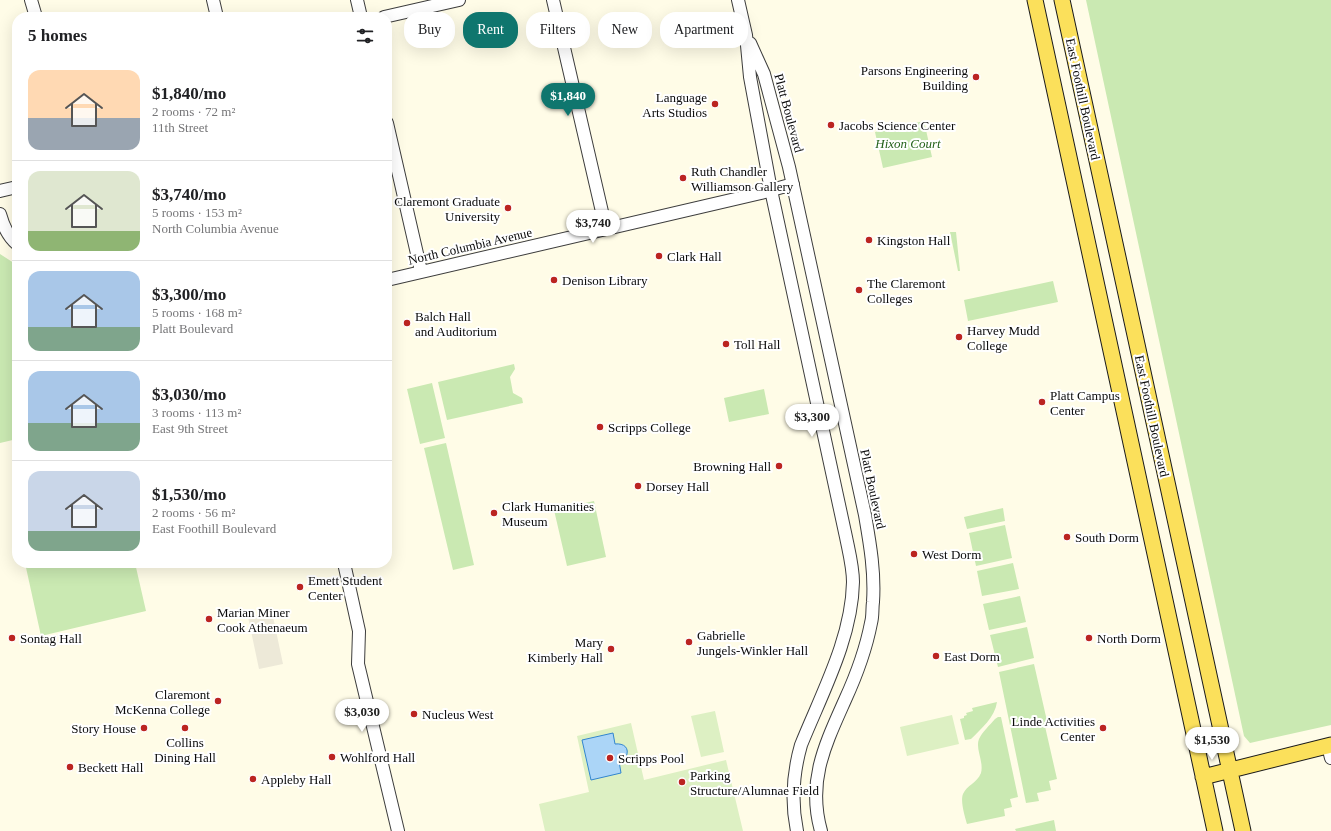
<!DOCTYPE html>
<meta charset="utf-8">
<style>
:root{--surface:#fff;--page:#f6f6f6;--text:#202124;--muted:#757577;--line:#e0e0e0;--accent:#0f766e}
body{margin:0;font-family:Georgia,serif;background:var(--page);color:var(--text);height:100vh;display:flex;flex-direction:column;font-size:15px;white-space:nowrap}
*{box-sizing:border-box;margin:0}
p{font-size:13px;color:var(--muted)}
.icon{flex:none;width:22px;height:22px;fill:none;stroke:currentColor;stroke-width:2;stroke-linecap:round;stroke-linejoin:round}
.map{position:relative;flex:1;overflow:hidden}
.details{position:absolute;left:12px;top:12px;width:380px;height:556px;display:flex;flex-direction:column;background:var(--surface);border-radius:16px;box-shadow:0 4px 16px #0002}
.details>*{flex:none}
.guide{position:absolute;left:404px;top:12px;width:380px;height:36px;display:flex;gap:8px}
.price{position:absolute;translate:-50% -34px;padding:0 9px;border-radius:14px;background:#fff;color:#222;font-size:13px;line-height:26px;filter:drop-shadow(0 1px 2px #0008)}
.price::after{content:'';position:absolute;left:50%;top:24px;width:12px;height:9px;margin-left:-6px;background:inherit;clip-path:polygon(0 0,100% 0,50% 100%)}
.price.current{background:var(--accent);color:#fff}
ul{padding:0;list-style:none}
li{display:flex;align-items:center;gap:12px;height:100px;padding:0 16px}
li+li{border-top:1px solid var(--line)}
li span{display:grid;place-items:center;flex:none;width:112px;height:80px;border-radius:12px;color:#555}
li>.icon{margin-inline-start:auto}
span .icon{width:48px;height:48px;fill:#fffc;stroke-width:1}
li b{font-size:17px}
h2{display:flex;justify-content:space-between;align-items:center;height:48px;padding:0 16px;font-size:17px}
.tag{padding:0 14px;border-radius:16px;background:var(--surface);box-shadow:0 4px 16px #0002;font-size:14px;line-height:36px}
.tag.current{background:var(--accent);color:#fff}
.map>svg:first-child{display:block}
.green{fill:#cae9b2}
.pitch{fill:#ddf0c3}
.plaza{fill:#ede9d8}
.water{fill:#abd5f7;stroke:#3185cf}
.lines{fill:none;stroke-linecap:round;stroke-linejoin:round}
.minor-casing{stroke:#3d3d3d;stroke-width:14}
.major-casing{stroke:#1b1b1b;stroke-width:17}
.minor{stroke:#fff;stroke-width:12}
.major{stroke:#fbe05b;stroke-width:15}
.poi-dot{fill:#bb2421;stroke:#fff;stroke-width:1.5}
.labels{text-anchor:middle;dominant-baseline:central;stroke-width:4;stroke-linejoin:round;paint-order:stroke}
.poi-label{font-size:13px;fill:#0a0a0a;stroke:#fff;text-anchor:start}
.street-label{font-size:13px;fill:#0a0a0a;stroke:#fff}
.park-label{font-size:13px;font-style:italic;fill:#24621b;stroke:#fff}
</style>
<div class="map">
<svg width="1331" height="831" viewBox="0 0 1331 831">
<rect width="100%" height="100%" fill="#fffce7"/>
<!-- green -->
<path class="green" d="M1086 0H1331V725L1250 743 1244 736Z
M924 121 932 157 883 168 875 132Z
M950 232H956L960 271H958Z
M0 254 17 265V439L0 443Z
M1053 281 1058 302 968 321 964 300Z
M514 364 515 369 510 377 513 393 522 398 523 403 447 420 438 382Z
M432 383 445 438 420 444 407 389Z
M764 389 769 414 729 422 724 398Z
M446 443 474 565 453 570 424 448Z
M594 501 606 557 567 566 554 510Z
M1003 508 1005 521 967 529 964 517Z
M1005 525 1012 558 976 566 969 533Z
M25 563H135L146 611 41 636Z
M1013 563 1019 589 982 596 977 571Z
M1020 596 1026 622 989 630 983 604Z
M1027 627 1034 658 998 667 990 635Z
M1034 664 1047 721 1044 722 1057 779 1049 781 1051 790 1037 793 1039 801 1026 803 999 672Z
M997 702C995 717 981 729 971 739L965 740 960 719 964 718V716L967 715 966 713 973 711 972 708Z
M998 717H1001L1018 797 1010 799 1012 807 1004 809 1005 816 967 824C965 817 960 801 963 794 967 785 977 783 981 773 984 761 975 749 979 739 982 732 990 725 995 719Z
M1054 820 1056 831H1016L1015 829Z"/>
<!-- pitch -->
<path class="pitch" d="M715 711 724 752 701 757 691 716Z
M952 715 959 744 907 756 900 727Z
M631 723 644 780 726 760 743 831H545L539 804 589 792 577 736Z"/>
<!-- plaza -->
<path class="plaza" d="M272 612 283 664 259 669 248 617Z"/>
<!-- water -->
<path class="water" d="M613 733 615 744C624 743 630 748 626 757L619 761 621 773 591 780 582 740Z"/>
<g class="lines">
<defs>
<path id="minor" d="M31 0 36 17
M213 0 217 17
M357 0 361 17
M553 0 606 229
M738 0 746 35 750 77 771 190 846 537C849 552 853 567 853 582 852 638 822 693 801 745 793 773 791 802 797 831
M384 17 459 0
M750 43 764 74 789 167 865 515C870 544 875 572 873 602 872 609 873 616 871 623 866 649 856 676 845 700 825 745 807 781 821 831
M387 123 421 271
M0 191 17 187
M0 214C3 225 7 236 17 244
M387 280 761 193 793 184
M344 563 359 631 358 664 398 831
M1328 746 1331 758"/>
<path id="major" d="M1035 0 1215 831
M1062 0 1243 831
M1203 777 1331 745"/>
</defs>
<!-- minor casing -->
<use href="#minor" class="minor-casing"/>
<!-- major casing -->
<use href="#major" class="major-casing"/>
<!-- minor -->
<use href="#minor" class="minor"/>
<!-- major -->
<use href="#major" class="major"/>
</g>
<!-- markers -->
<g class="poi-dot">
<circle cx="976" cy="77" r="4"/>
<circle cx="715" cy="104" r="4"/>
<circle cx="831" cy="125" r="4"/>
<circle cx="683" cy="178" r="4"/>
<circle cx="508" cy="208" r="4"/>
<circle cx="869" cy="240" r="4"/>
<circle cx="659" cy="256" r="4"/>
<circle cx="554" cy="280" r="4"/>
<circle cx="859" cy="290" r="4"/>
<circle cx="407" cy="323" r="4"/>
<circle cx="959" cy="337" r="4"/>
<circle cx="726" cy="344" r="4"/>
<circle cx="1042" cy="402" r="4"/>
<circle cx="600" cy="427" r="4"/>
<circle cx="779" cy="466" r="4"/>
<circle cx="638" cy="486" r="4"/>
<circle cx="494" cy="513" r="4"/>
<circle cx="1067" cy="537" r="4"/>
<circle cx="914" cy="554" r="4"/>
<circle cx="300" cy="587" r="4"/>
<circle cx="209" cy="619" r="4"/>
<circle cx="12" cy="638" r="4"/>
<circle cx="1089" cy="638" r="4"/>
<circle cx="689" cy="642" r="4"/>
<circle cx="611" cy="649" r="4"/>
<circle cx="936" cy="656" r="4"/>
<circle cx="218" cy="701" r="4"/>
<circle cx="414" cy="714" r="4"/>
<circle cx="144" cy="728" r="4"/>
<circle cx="185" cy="728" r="4"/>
<circle cx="1103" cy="728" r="4"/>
<circle cx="332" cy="757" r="4"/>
<circle cx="610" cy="758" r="4"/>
<circle cx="70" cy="767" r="4"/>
<circle cx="253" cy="779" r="4"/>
<circle cx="682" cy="782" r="4"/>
</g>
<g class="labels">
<!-- poi labels -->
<g class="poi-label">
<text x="968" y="70" text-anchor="end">Parsons Engineering<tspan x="968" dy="15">Building</tspan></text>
<text x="707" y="97" text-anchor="end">Language<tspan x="707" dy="15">Arts Studios</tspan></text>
<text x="839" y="125">Jacobs Science Center</text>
<text x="691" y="171">Ruth Chandler<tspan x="691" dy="15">Williamson Gallery</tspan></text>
<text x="500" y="201" text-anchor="end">Claremont Graduate<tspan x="500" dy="15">University</tspan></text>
<text x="877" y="240">Kingston Hall</text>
<text x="667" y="256">Clark Hall</text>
<text x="562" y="280">Denison Library</text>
<text x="867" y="283">The Claremont<tspan x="867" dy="15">Colleges</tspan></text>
<text x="415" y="316">Balch Hall<tspan x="415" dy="15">and Auditorium</tspan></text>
<text x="967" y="330">Harvey Mudd<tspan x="967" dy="15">College</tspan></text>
<text x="734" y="344">Toll Hall</text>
<text x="1050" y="395">Platt Campus<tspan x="1050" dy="15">Center</tspan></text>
<text x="608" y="427">Scripps College</text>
<text x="771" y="466" text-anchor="end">Browning Hall</text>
<text x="646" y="486">Dorsey Hall</text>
<text x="502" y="506">Clark Humanities<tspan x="502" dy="15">Museum</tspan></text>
<text x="1075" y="537">South Dorm</text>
<text x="922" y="554">West Dorm</text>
<text x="308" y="580">Emett Student<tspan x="308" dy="15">Center</tspan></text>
<text x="217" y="612">Marian Miner<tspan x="217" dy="15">Cook Athenaeum</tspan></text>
<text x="697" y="635">Gabrielle<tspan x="697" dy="15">Jungels-Winkler Hall</tspan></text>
<text x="20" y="638">Sontag Hall</text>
<text x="1097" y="638">North Dorm</text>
<text x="603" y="642" text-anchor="end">Mary<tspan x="603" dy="15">Kimberly Hall</tspan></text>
<text x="944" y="656">East Dorm</text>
<text x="210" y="694" text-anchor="end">Claremont<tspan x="210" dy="15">McKenna College</tspan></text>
<text x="422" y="714">Nucleus West</text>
<text x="1095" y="721" text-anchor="end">Linde Activities<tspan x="1095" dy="15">Center</tspan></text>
<text x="136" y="728" text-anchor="end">Story House</text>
<text x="185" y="742" text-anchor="middle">Collins<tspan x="185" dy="15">Dining Hall</tspan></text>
<text x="340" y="757">Wohlford Hall</text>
<text x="618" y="758">Scripps Pool</text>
<text x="78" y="767">Beckett Hall</text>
<text x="690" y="775">Parking<tspan x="690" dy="15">Structure/Alumnae Field</tspan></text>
<text x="261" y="779">Appleby Hall</text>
</g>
<!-- street labels -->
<g class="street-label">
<text transform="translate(1083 99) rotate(78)">East Foothill Boulevard</text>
<text transform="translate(789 113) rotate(75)">Platt Boulevard</text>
<text transform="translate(470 246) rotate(-13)">North Columbia Avenue</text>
<text transform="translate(1152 416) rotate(78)">East Foothill Boulevard</text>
<text transform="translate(873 489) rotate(78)">Platt Boulevard</text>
</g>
<!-- park labels -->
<g class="park-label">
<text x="908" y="143">Hixon Court</text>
</g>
</g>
</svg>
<b class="price current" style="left:568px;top:117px">$1,840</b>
<b class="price" style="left:593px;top:244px">$3,740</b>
<b class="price" style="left:812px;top:438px">$3,300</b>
<b class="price" style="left:362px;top:733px">$3,030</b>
<b class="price" style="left:1212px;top:761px">$1,530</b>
<div class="guide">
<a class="tag">Buy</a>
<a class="tag current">Rent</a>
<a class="tag">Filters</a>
<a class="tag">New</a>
<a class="tag">Apartment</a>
</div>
<section class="details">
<h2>5 homes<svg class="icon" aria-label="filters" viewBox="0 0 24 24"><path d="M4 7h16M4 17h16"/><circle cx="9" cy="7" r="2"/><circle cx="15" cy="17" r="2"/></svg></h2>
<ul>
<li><span style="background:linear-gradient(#ffd9b3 60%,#9aa5b1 0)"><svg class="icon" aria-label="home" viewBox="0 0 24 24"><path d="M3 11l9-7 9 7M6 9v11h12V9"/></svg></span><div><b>$1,840/mo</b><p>2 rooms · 72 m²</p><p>11th Street</p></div></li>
<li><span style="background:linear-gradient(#dfe7d0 75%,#8fb573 0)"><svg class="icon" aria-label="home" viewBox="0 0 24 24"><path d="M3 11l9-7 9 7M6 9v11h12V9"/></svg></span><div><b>$3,740/mo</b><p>5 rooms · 153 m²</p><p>North Columbia Avenue</p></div></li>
<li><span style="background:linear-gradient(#a9c7e8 70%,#7fa58c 0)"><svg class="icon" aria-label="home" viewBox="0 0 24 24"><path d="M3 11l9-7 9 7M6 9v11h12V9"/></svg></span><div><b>$3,300/mo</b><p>5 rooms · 168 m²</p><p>Platt Boulevard</p></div></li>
<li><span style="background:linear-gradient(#a9c7e8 65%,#7fa58c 0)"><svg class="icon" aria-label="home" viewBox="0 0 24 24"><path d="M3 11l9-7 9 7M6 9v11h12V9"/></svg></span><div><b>$3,030/mo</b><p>3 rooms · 113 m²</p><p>East 9th Street</p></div></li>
<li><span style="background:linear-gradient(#c9d6e8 75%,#7fa58c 0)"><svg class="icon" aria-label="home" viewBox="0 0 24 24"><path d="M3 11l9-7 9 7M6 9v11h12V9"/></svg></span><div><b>$1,530/mo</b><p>2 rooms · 56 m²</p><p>East Foothill Boulevard</p></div></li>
</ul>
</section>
</div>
